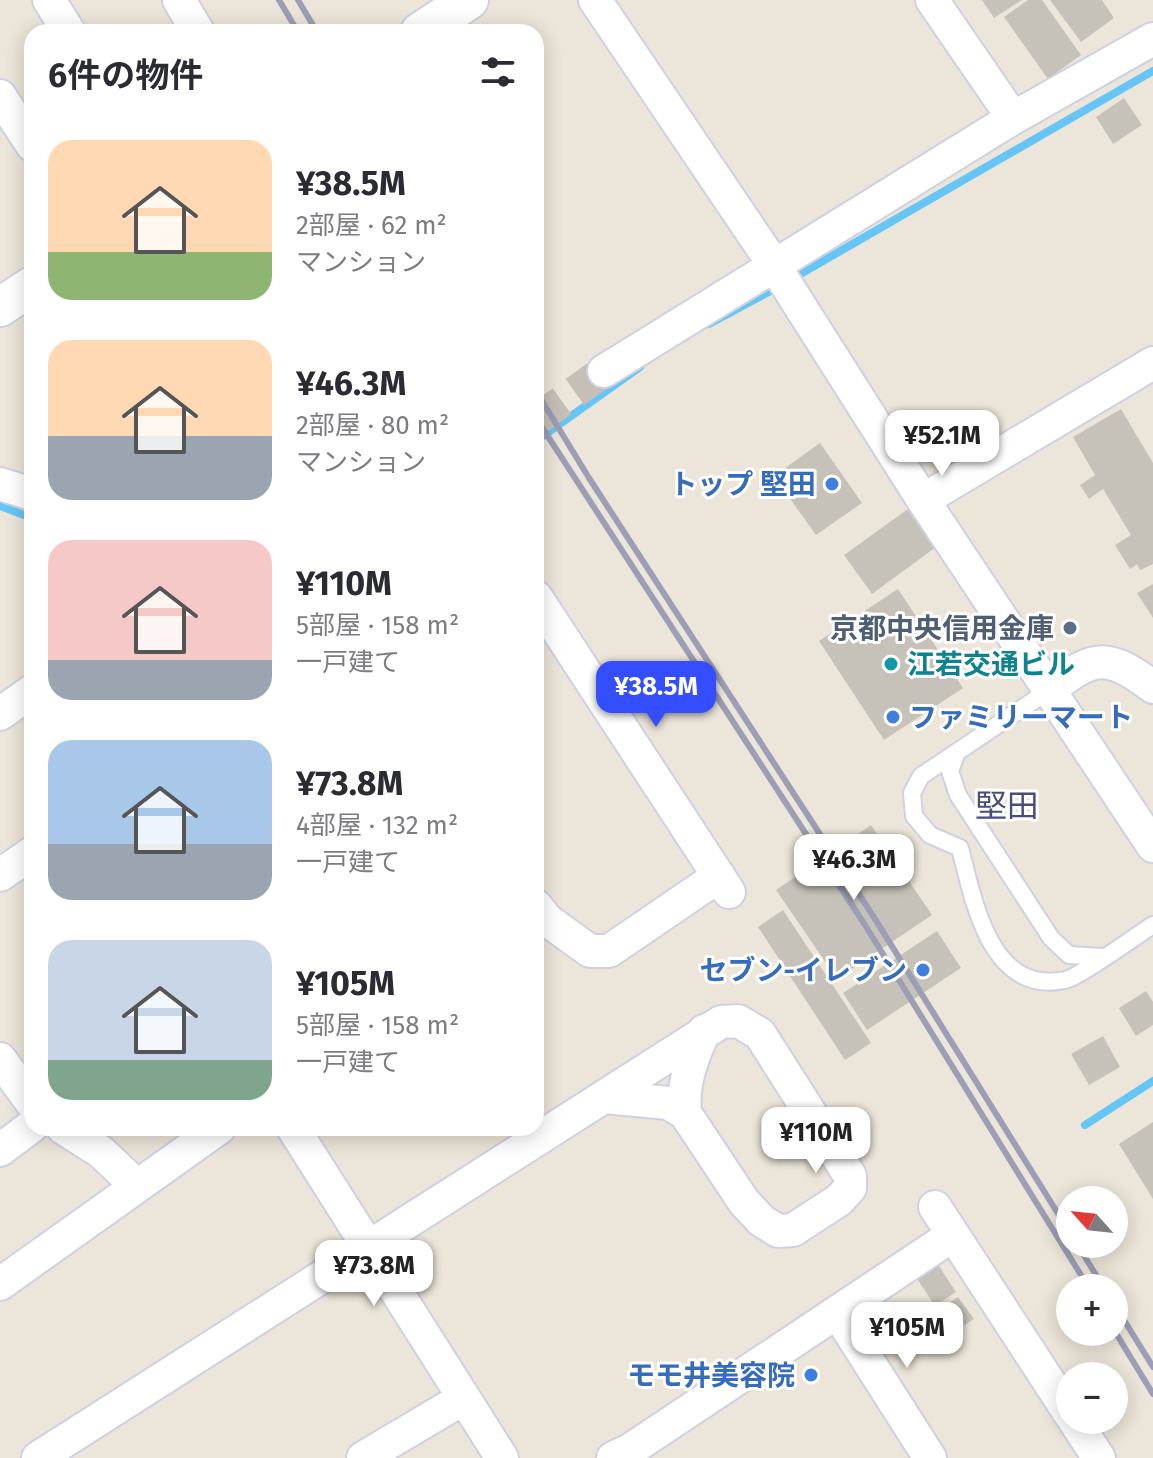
<!DOCTYPE html>
<html lang="ja">
<meta charset="utf-8">
<style>
:root{--surface:#fff;--page:#f7f7f7;--text:#2b2b33;--muted:#7c7c81;--accent:#344dff}
body{margin:0;font-family:"Fira Sans","Noto Sans JP",sans-serif;background:var(--page);color:var(--text);height:100vh;display:flex;flex-direction:column;font-size:30px;white-space:nowrap}
*{box-sizing:border-box;margin:0}
p{font-size:26px;color:var(--muted)}
.icon{flex:none;width:44px;height:44px;fill:none;stroke:currentColor;stroke-width:2;stroke-linecap:round;stroke-linejoin:round}
.map{position:relative;flex:1;overflow:hidden}
.sheet{position:absolute;left:24px;top:24px;width:520px;height:1112px;display:flex;flex-direction:column;background:var(--surface);border-radius:24px;box-shadow:0 4px 20px #0003}
.sheet>*{flex:none}
.needle{width:52px;rotate:297deg}
.buttons{position:absolute;left:1056px;top:1186px;display:grid;gap:16px}
.buttons a{display:grid;place-items:center;width:72px;height:72px;border-radius:50%;background:var(--surface);box-shadow:0 4px 20px #0003;font-size:40px}
.price{position:absolute;translate:-50% -68px;padding:0 18px;border-radius:16px;background:#fff;color:#222;font-size:26px;line-height:52px;filter:drop-shadow(0 2px 4px #0008)}
.price::after{content:'';position:absolute;left:50%;top:48px;width:24px;height:18px;margin-left:-12px;background:inherit;clip-path:polygon(0 0,100% 0,50% 100%)}
.price.on{background:var(--accent);color:#fff}
ul{padding:0;list-style:none}
li{display:flex;align-items:center;gap:24px;height:200px;padding:0 24px}
li span{display:grid;place-items:center;flex:none;width:224px;height:160px;border-radius:24px;color:#555}
li>.icon{margin-inline-start:auto}
span .icon{width:96px;height:96px;fill:#fffc;stroke-width:1}
li b{font-size:34px}
h2{display:flex;justify-content:space-between;align-items:center;height:96px;padding:0 24px;font-size:34px}
.map>svg:first-child{display:block}
.lines{fill:none;stroke-linecap:round;stroke-linejoin:round}
.stream{stroke:#65c6f6;stroke-width:8}
.building{fill:#c7c2b9}
.minor-tunnel{stroke:#c5bfb6;stroke-width:32;stroke-dasharray:32 16;stroke-linecap:butt}
.service-casing{stroke:#cfd1e3;stroke-width:20}
.minor-casing{stroke:#cfd1e3;stroke-width:36}
.tertiary-casing{stroke:#cfd1e3;stroke-width:42}
.service{stroke:#fff;stroke-width:16}
.minor{stroke:#fff;stroke-width:32}
.tertiary{stroke:#fff;stroke-width:38}
.rail{stroke:#9c9eb5;stroke-width:6}
.shop-dot{fill:#3f7fe0;stroke:#fff;stroke-width:3}
.service-dot{fill:#5c6f8a;stroke:#fff;stroke-width:3}
.culture-dot{fill:#0f9aa8;stroke:#fff;stroke-width:3}
.labels{text-anchor:middle;dominant-baseline:central;stroke-width:6;stroke-linejoin:round;paint-order:stroke}
.shop-label{font-size:28px;font-weight:bold;fill:#366cbe;stroke:#fff;text-anchor:end}
.service-label{font-size:28px;font-weight:bold;fill:#4e5e75;stroke:#fff;text-anchor:end}
.culture-label{font-size:28px;font-weight:bold;fill:#0d838f;stroke:#fff;text-anchor:start}
.quarter-label{font-size:32px;fill:#474d7c;stroke:#fff}
</style>
<div class="map">
<svg width="1153" height="1458" viewBox="0 0 1153 1458">
<rect width="100%" height="100%" fill="#ece5d9"/>
<g class="lines">
<!-- stream -->
<path class="stream" d="M790 280 1153 71
M709 324 778 287
M536 441 640 367
M0 506 32 518
M1085 1125 1153 1081"/>
</g>
<!-- building -->
<path class="building" d="M982 0H1022L994 18Z
M1028 0H1042L1081 55 1048 79 1004 17Z
M1050 0H1102L1114 18 1081 42Z
M1124 98 1142 125 1113 144 1096 117Z
M1121 409 1153 463V564L1140 570 1137 564 1130 569 1115 545 1131 535 1103 489 1089 499 1080 485 1095 475 1073 437Z
M820 443 862 503 816 535 774 476Z
M908 509 936 547 872 594 844 555Z
M1153 584V618L1137 593Z
M898 589 963 688 884 740 819 641Z
M871 825 932 915 837 979 776 890Z
M783 910 871 1043 845 1060 758 927Z
M937 931 961 968 867 1030 843 993Z
M1146 991 1153 1002V1025L1136 1036 1119 1008Z
M1103 1036 1120 1067 1089 1085 1071 1054Z
M1153 1122V1199L1119 1144Z
M937 1263 956 1292 935 1306 916 1277Z
M958 1297 974 1319 954 1332 939 1310Z
M935 1318 946 1333 913 1356 903 1340Z"/>
<g class="lines">
<!-- minor-tunnel -->
<path class="minor-tunnel" d="M536 420 604 371"/>
<defs>
<path id="service" d="M1048 691 957 752 950 771 958 795 1051 938 1069 955 1102 957
M957 752 921 776 912 793 914 816 930 835 960 848C974 902 990 995 1065 980 1078 978 1137 935 1153 925"/>
<path id="minor" d="M49 0 69 32
M179 0 198 32
M595 0 774 265 923 500 1153 846
M932 0 1013 118
M0 96 32 145
M604 371 1013 118 1153 39
M0 484 32 494
M923 500 1153 363
M536 597 729 892
M1048 691C1093 656 1105 651 1153 687
M0 714 32 691
M0 875 32 853
M536 906 547 920 590 951H609L719 876
M0 1059 32 1103
M685 1113C682 1083 692 1059 704 1031
M63 1128 101 1152 137 1186
M293 1128 502 1458
M0 1150 32 1126
M935 1207 1070 1414
M0 1284 219 1128
M837 1312 930 1458
M1074 1420 1099 1458
M38 1458 721 1022 738 1021 760 1034 850 1176V1188L839 1200 793 1230 778 1231 762 1221 744 1202 685 1113 668 1103 604 1097
M363 1458 464 1398
M613 1458 630 1450 953 1235"/>
<path id="tertiary" d="M420 32 469 0
M0 307 32 286"/>
</defs>
<!-- service casing -->
<use href="#service" class="service-casing"/>
<!-- minor casing -->
<use href="#minor" class="minor-casing"/>
<!-- tertiary casing -->
<use href="#tertiary" class="tertiary-casing"/>
<!-- service -->
<use href="#service" class="service"/>
<!-- minor -->
<use href="#minor" class="minor"/>
<!-- tertiary -->
<use href="#tertiary" class="tertiary"/>
<!-- rail -->
<path class="rail" d="M279 0 298 32
M298 0 317 32
M536 391 589 478 875 919 1070 1233
M536 418 865 925 1089 1288
M1077 1244 1104 1288
M1114 1304 1153 1367
M1114 1330 1153 1394"/>
</g>
<!-- markers -->
<g class="shop-dot">
<circle cx="832" cy="484" r="8"/>
<circle cx="893" cy="717" r="8"/>
<circle cx="923" cy="970" r="8"/>
<circle cx="811" cy="1375" r="8"/>
</g>
<circle class="service-dot" cx="1070" cy="628" r="8"/>
<circle class="culture-dot" cx="891" cy="664" r="8"/>
<g class="labels">
<!-- shop labels -->
<g class="shop-label">
<text x="816" y="484">トップ 堅田</text>
<text x="909" y="717" text-anchor="start">ファミリーマート</text>
<text x="907" y="970">セブン-イレブン</text>
<text x="795" y="1375">モモ井美容院</text>
</g>
<!-- service labels -->
<g class="service-label">
<text x="1054" y="628">京都中央信用金庫</text>
</g>
<!-- culture labels -->
<g class="culture-label">
<text x="907" y="664">江若交通ビル</text>
</g>
<!-- quarter labels -->
<g class="quarter-label">
<text x="1007" y="806">堅田</text>
</g>
</g>
</svg>
<div class="buttons">
<a><svg class="needle" viewBox="-14 -14 28 28"><path d="M0-13l5 13h-10z" fill="#e53935"/><path d="M0 13l5-13h-10z" fill="#7c7c81"/></svg></a>
<a>+</a>
<a>−</a>
</div>
<b class="price" style="left:942px;top:478px">¥52.1M</b>
<b class="price on" style="left:656px;top:729px">¥38.5M</b>
<b class="price" style="left:854px;top:902px">¥46.3M</b>
<b class="price" style="left:816px;top:1175px">¥110M</b>
<b class="price" style="left:374px;top:1308px">¥73.8M</b>
<b class="price" style="left:907px;top:1370px">¥105M</b>
<section class="sheet">
<h2>6件の物件<svg class="icon" aria-label="filters" viewBox="0 0 24 24"><path d="M4 7h16M4 17h16"/><circle cx="9" cy="7" r="2"/><circle cx="15" cy="17" r="2"/></svg></h2>
<ul>
<li><span style="background:linear-gradient(#ffd9b3 70%,#8fb573 0)"><svg class="icon" aria-label="home" viewBox="0 0 24 24"><path d="M3 11l9-7 9 7M6 9v11h12V9"/></svg></span><div><b>¥38.5M</b><p>2部屋 · 62 m²</p><p>マンション</p></div></li>
<li><span style="background:linear-gradient(#ffd9b3 60%,#9aa5b1 0)"><svg class="icon" aria-label="home" viewBox="0 0 24 24"><path d="M3 11l9-7 9 7M6 9v11h12V9"/></svg></span><div><b>¥46.3M</b><p>2部屋 · 80 m²</p><p>マンション</p></div></li>
<li><span style="background:linear-gradient(#f6c9c9 75%,#9aa5b1 0)"><svg class="icon" aria-label="home" viewBox="0 0 24 24"><path d="M3 11l9-7 9 7M6 9v11h12V9"/></svg></span><div><b>¥110M</b><p>5部屋 · 158 m²</p><p>一戸建て</p></div></li>
<li><span style="background:linear-gradient(#a9c7e8 65%,#9aa5b1 0)"><svg class="icon" aria-label="home" viewBox="0 0 24 24"><path d="M3 11l9-7 9 7M6 9v11h12V9"/></svg></span><div><b>¥73.8M</b><p>4部屋 · 132 m²</p><p>一戸建て</p></div></li>
<li><span style="background:linear-gradient(#c9d6e8 75%,#7fa58c 0)"><svg class="icon" aria-label="home" viewBox="0 0 24 24"><path d="M3 11l9-7 9 7M6 9v11h12V9"/></svg></span><div><b>¥105M</b><p>5部屋 · 158 m²</p><p>一戸建て</p></div></li>
</ul>
</section>
</div>
